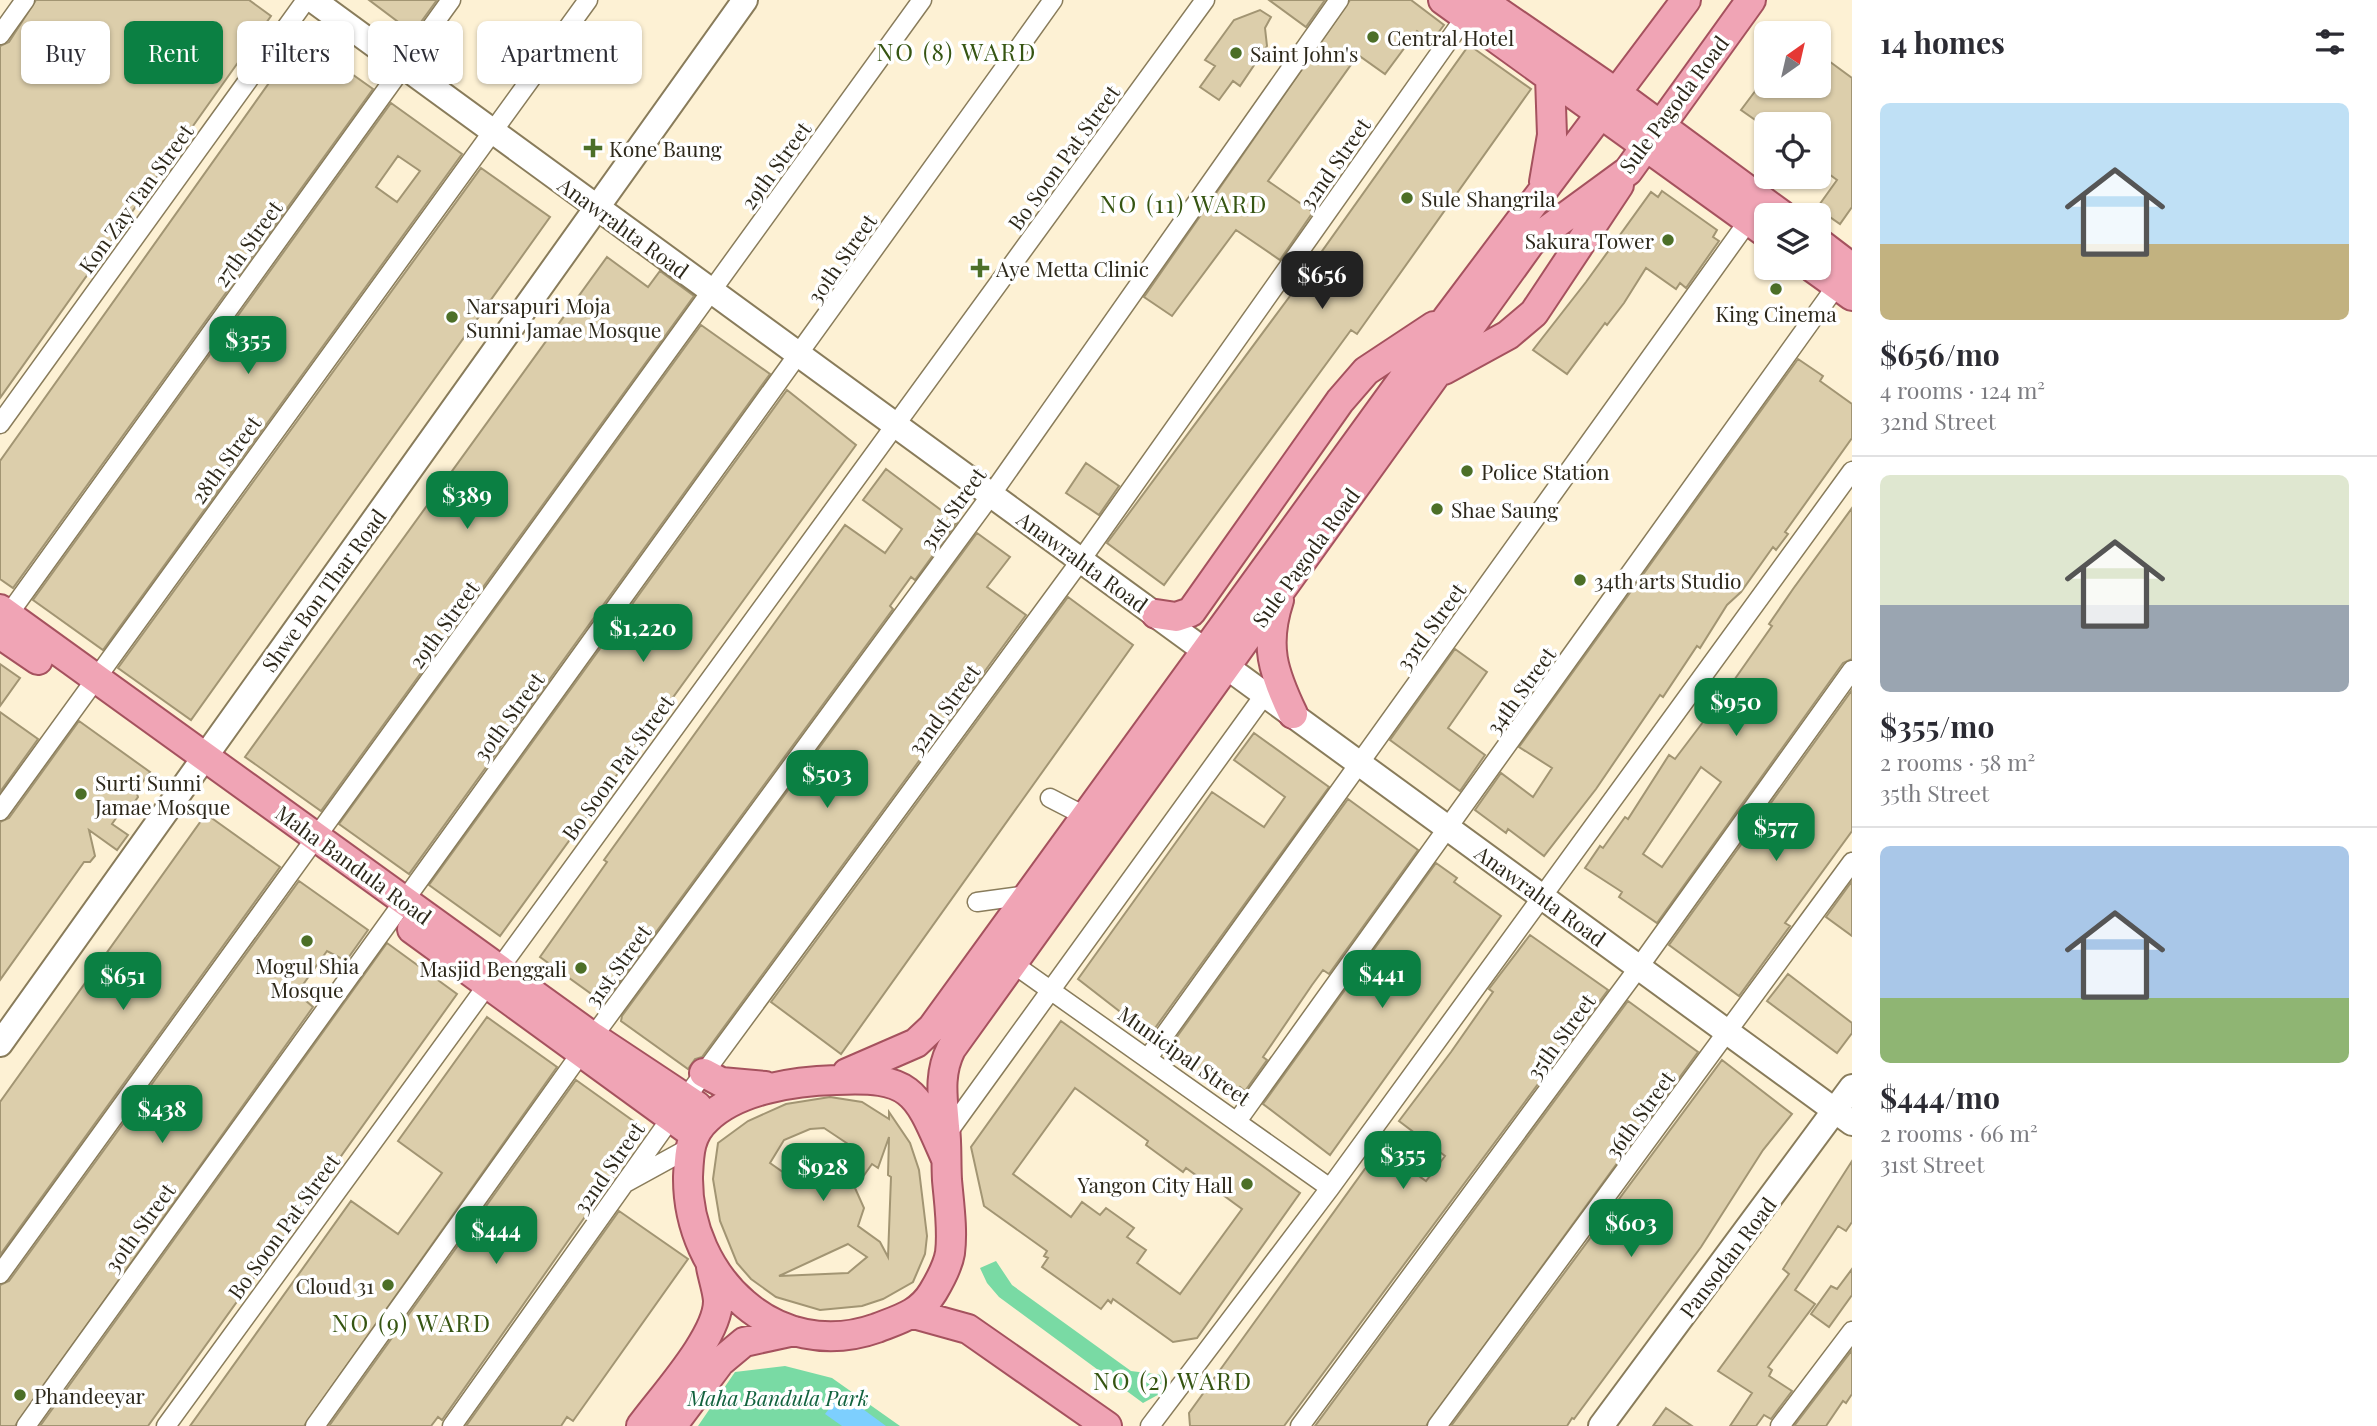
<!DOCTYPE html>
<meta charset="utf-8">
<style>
:root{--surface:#fff;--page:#f2f2f3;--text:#2b2b33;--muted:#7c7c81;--line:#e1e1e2;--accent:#0b8043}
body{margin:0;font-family:"Playfair Display",serif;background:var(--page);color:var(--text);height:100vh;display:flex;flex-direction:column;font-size:26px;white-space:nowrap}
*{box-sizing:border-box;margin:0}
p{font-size:23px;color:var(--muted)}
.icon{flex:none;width:38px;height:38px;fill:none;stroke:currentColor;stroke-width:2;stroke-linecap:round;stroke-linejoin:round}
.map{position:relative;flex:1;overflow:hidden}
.panel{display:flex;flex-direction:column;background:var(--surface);width:525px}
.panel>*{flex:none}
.guide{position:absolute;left:21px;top:21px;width:665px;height:63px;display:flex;gap:14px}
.needle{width:46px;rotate:34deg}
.tools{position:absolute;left:1754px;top:21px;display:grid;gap:14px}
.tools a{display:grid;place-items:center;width:77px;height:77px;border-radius:10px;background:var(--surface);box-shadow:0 2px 5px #0004;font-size:35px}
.price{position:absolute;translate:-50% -60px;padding:0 16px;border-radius:14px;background:var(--accent);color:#fff;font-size:23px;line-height:46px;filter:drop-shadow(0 2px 4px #0008)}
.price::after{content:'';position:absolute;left:50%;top:42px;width:21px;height:16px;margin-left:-10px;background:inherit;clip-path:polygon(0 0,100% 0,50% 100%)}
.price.on{background:#222;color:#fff}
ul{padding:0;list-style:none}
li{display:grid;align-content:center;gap:14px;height:371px;padding:0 28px}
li+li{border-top:2px solid var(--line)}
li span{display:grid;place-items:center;height:217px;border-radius:10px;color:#555}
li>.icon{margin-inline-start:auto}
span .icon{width:126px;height:126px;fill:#fffc;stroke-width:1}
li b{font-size:30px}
h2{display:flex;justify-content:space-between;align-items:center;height:84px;padding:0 28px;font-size:30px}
.chip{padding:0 24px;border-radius:10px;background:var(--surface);box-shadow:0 2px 5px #0004;font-size:24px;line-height:63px}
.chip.on{background:var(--accent);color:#fff}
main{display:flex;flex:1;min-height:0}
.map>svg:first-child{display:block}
.green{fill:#79daa4}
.water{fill:#7dcffe}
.building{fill:#dcceab;stroke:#a29573;stroke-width:2;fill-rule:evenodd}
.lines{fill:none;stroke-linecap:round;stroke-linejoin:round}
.street-casing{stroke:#897c5b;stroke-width:21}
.secondary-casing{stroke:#897c5b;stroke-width:28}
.primary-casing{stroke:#a5525e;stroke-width:32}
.street{stroke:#fff;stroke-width:18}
.secondary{stroke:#fff;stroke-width:24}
.primary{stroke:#f0a4b5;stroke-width:28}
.poi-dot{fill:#4c6f27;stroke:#fff;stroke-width:2.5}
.labels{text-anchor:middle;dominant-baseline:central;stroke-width:7;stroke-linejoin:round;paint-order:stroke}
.poi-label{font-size:21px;fill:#2d281a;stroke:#fff;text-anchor:start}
.street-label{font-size:21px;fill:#2d281a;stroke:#fff}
.park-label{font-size:21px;font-style:italic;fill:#12623e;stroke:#fff}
.quarter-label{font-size:24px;letter-spacing:2px;fill:#365512;stroke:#fff}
</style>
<main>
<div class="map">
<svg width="1852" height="1426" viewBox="0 0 1852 1426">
<rect width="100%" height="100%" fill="#fdf1d4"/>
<!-- green -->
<path class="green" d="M996 1261 1012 1285 1131 1371 1162 1375 1165 1391 1143 1403 999 1297 987 1283 980 1268Z
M785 1366 832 1378 900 1426H698L735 1372Z"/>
<!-- water -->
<path class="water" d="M841 1393 886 1426H842L825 1414Z"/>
<!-- building -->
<path class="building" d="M36 0H249L271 16 0 398V46L9 42Z
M369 0H437L413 33Z
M1269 0H1325L1306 27Z
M1350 0H1411L1444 25 1432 41 1417 31 1385 74 1358 55 1268 181 1313 212 1280 260 1236 230 1172 316 1144 297Z
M1260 10 1271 17 1265 28 1267 46 1240 86 1233 81 1219 100 1200 87 1215 66 1205 60 1234 20Z
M301 38 373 89 13 588 0 579V461Z
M1469 45 1531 89 1357 334 1351 330 1164 585 1107 543 1290 296Z
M1818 53 1852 78V207L1840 224 1817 208 1837 180 1818 166V124H1761L1741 110 1759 86H1818Z
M391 103 462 154 103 650 33 600ZM398 156 420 171 397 202 376 187Z
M481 168 550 217 191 720 118 668Z
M1662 191 1717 230 1713 237 1719 241 1686 288 1680 283 1676 289 1646 268 1624 303 1607 325 1605 323 1567 374 1533 350 1586 282 1651 192 1658 197Z
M607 257 648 287 660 271 694 296 321 811 245 757Z
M701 325 770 374 409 874 339 824Z
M1798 359 1823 376 1820 381 1852 404V438L1785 532 1788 534 1776 550 1773 547 1741 592 1727 605 1700 648 1697 646 1663 697 1660 695 1596 789 1544 856 1508 829 1506 833 1475 810 1501 773 1533 797 1552 768 1519 747Z
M787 390 856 445 500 936 429 885Z
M1086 463 1119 486 1099 515 1066 493Z
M886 469 957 522 915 580 911 577 890 606 893 609 604 1003 540 957 607 862 604 860 845 525 885 553 902 529 863 500Z
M1852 508V659L1843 663 1657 923 1619 897 1622 892 1585 868 1600 846 1603 848 1625 817 1628 819 1669 755 1675 759 1725 693 1772 626 1769 624 1793 589ZM1701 767 1721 782 1662 867 1643 854Z
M977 533 1010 557 987 587 1026 615 702 1057 695 1059 688 1069 621 1021 622 1016Z
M1068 597 1133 645 841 1054 771 1002Z
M1455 649 1487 672 1448 728 1485 755 1460 791 1390 740Z
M0 664 20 678 0 706Z
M1852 690V831L1785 923 1790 926 1739 996 1669 945Z
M0 712 38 739 0 792Z
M79 721 150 772 136 791 138 797 133 804H126L112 824 128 835 117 850 89 830 95 856 90 862H84L0 980V822L9 818Z
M1254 733 1329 787 1150 1035 1078 979 1212 792 1264 827 1285 797 1234 760Z
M1348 799 1418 850 1329 974 1323 970 1312 985 1263 1057 1267 1060 1245 1091 1240 1087 1232 1099 1166 1052Z
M206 814 280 867 0 1255V1102Z
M1436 863 1457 878 1454 882 1501 916 1330 1155 1263 1104Z
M299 881 368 930 346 961 327 951 297 993 313 1007 15 1426H0V1285L9 1281Z
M1852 881V936L1826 917Z
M1530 935 1608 990 1284 1426H1190L1189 1413 1380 1148 1426 1181 1445 1156 1399 1121 1451 1052 1493 992 1489 989Z
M387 943 457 994 148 1426H40Z
M1788 974 1852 1023V1033L1837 1053 1767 1001Z
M1628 1001 1698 1052 1426 1426H1315Z
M487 1017 557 1067 304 1426H190L351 1201 398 1234 442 1173 398 1141Z
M1061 1021 1300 1193 1197 1338 1173 1342 1113 1299 1111 1303 1108 1300 1101 1309 1042 1267 1048 1258 1044 1256 1047 1251 984 1206 971 1147ZM1075 1088 1148 1141 1146 1145 1183 1172 1186 1168 1242 1209 1180 1294 1137 1263 1146 1250 1127 1237 1134 1228 1106 1208 1100 1215 1082 1202 1071 1217 1013 1174Z
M1722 1060 1792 1114 1763 1150 1701 1247 1574 1419 1572 1418 1567 1426H1451Z
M576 1080 646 1130 442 1420 438 1417 431 1426H329Z
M830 1097 862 1102 889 1119V1112L910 1143 919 1170 927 1236 925 1254 913 1282 883 1299 862 1306 820 1310 776 1297 751 1279 737 1263 720 1221 713 1179 718 1143 748 1121 786 1104ZM824 1128 848 1144 830 1170 816 1165 790 1177 770 1163 784 1140 810 1129ZM889 1137 888 1175 891 1177 888 1257 880 1242 858 1226 864 1208 855 1188 872 1164 878 1168ZM848 1244 867 1257 848 1273 779 1276Z
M1852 1161V1222L1846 1231 1838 1226 1795 1290 1815 1304 1768 1367 1772 1370 1769 1376 1792 1391 1771 1419 1764 1415 1756 1426H1730L1752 1393 1718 1371 1789 1274 1783 1269Z
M619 1211 688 1259 573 1421 567 1417 561 1426H466Z
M1852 1269V1295L1829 1327 1811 1314 1831 1286 1837 1289Z
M1852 1350V1394L1846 1403 1843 1401 1826 1426H1794Z
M1666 1408 1692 1426H1653Z"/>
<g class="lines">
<defs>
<path id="street" d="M0 35 25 0
M0 424 306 0
M3 622 451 0
M1050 798 1085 816
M0 811 588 0
M977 902 1028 895
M1012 963 1330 1188
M1148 1058 1749 220
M1238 1120 1837 285
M946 1135 1265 694
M627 1182 689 1148
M0 1274 922 0
M26 1426C366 949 713 477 1053 0
M166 1426 1205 0
M315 1426 581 1053 991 495 1339 0
M452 1426 671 1118 1081 560 1466 16
M1150 1426 1330 1188 1852 471
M1300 1426 1639 967 1852 670
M1437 1426 1852 862
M1780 1426 1852 1331"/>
<path id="secondary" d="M313 0 1852 1123
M0 1044 745 0
M1601 1426 1852 1087"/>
<path id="primary" d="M1443 0 1766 233
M1481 0 1615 92 1782 215
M1544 182 1552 135 1550 77
M1818 242 1852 268
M1813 268 1852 296
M1444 370 1508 335 1534 313 1619 185
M1279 600C1264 646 1273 672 1293 714
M0 609 593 1037 697 1106 707 1118
M1156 614 1176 617 1191 612 1340 401 1366 371 1434 326
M0 634 38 660
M412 929 695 1135
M704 1073 721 1082 765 1086
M847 1073 916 1043 932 1028 1448 317 1686 0
M946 1159C917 1093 914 1076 836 1080 796 1081 738 1089 707 1119 689 1135 689 1155 688 1177 687 1277 776 1364 877 1328 900 1319 920 1314 933 1292 939 1282 948 1265 950 1253 953 1230 949 1203 947 1180 946 1162 947 1144 945 1127 943 1099 938 1075 951 1049L1531 242 1628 171 1751 0
M914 1314 968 1329 1107 1426
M641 1426C662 1397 719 1336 718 1300 717 1289 713 1278 711 1267
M672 1426 720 1362 744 1342 794 1331"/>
</defs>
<!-- street casing -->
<use href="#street" class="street-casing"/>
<!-- secondary casing -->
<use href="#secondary" class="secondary-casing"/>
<!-- primary casing -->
<use href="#primary" class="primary-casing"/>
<!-- street -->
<use href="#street" class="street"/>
<!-- secondary -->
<use href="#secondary" class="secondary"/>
<!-- primary -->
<use href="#primary" class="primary"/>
</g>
<!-- markers -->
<g class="poi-dot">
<circle cx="1373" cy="37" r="7"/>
<circle cx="1236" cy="53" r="7"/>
<path d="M589.5 137.5h7v7h7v7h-7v7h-7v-7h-7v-7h7z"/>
<circle cx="1407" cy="198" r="7"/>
<circle cx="1668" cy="240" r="7"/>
<path d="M976.5 257.5h7v7h7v7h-7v7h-7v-7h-7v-7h7z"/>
<circle cx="1776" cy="289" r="7"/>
<circle cx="452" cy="317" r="7"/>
<circle cx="1467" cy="471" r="7"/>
<circle cx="1437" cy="509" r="7"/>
<circle cx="1580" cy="580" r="7"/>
<circle cx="81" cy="794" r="7"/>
<circle cx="307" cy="941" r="7"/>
<circle cx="581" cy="968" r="7"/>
<circle cx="1247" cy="1184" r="7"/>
<circle cx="388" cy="1285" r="7"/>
<circle cx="20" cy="1395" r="7"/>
</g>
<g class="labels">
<!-- poi labels -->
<g class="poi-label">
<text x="1387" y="37">Central Hotel</text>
<text x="1250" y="53">Saint John's</text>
<text x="609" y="148">Kone Baung</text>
<text x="1421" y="198">Sule Shangrila</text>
<text x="1654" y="240" text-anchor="end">Sakura Tower</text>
<text x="996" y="268">Aye Metta Clinic</text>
<text x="466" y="305">Narsapuri Moja<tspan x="466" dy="24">Sunni Jamae Mosque</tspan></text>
<text x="1776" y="313" text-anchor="middle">King Cinema</text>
<text x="1481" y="471">Police Station</text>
<text x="1451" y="509">Shae Saung</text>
<text x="1594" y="580">34th arts Studio</text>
<text x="95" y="782">Surti Sunni<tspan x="95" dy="24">Jamae Mosque</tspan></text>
<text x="307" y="965" text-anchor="middle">Mogul Shia<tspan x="307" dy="24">Mosque</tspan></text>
<text x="567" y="968" text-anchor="end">Masjid Benggali</text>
<text x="1233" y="1184" text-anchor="end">Yangon City Hall</text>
<text x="374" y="1285" text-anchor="end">Cloud 31</text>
<text x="34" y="1395">Phandeeyar</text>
</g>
<!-- street labels -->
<g class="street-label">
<text transform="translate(1673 104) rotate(-53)">Sule Pagoda Road</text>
<text transform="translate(1063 157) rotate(-54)">Bo Soon Pat Street</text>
<text transform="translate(1334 163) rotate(-55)">32nd Street</text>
<text transform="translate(775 165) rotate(-54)">29th Street</text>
<text transform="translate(135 198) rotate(-54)">Kon Zay Tan Street</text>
<text transform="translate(624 227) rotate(36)">Anawrahta Road</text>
<text transform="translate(247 243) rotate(-54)">27th Street</text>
<text transform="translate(841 258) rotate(-55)">30th Street</text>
<text transform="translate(225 459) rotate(-54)">28th Street</text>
<text transform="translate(952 508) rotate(-54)">31st Street</text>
<text transform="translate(1305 557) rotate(-54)">Sule Pagoda Road</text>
<text transform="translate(1083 561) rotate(36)">Anawrahta Road</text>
<text transform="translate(323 590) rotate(-54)">Shwe Bon Thar Road</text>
<text transform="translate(443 624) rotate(-54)">29th Street</text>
<text transform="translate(1430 626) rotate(-54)">33rd Street</text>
<text transform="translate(1520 690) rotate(-54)">34th Street</text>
<text transform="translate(943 709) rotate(-54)">32nd Street</text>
<text transform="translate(508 716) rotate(-54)">30th Street</text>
<text transform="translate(617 767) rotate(-54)">Bo Soon Pat Street</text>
<text transform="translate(354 864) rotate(36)">Maha Bandula Road</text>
<text transform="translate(1541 895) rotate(36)">Anawrahta Road</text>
<text transform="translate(617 965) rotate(-54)">31st Street</text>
<text transform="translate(1560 1036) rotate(-54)">35th Street</text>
<text transform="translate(1185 1055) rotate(35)">Municipal Street</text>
<text transform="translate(1639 1114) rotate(-54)">36th Street</text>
<text transform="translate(608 1167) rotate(-55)">32nd Street</text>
<text transform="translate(283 1226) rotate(-54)">Bo Soon Pat Street</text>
<text transform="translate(139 1227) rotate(-54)">30th Street</text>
<text transform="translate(1727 1257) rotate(-53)">Pansodan Road</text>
</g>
<!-- park labels -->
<g class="park-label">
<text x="778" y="1397">Maha Bandula Park</text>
</g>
<!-- quarter labels -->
<g class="quarter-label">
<text x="957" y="51">NO (8) WARD</text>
<text x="1184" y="203">NO (11) WARD</text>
<text x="412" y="1322">NO (9) WARD</text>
<text x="1173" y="1380">NO (2) WARD</text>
</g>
</g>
</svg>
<div class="tools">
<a><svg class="needle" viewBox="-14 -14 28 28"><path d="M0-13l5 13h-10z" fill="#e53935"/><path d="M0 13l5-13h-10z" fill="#7c7c81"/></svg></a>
<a><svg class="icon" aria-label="locate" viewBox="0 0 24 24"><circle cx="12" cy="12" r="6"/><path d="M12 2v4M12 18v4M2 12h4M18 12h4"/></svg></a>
<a><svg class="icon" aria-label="layers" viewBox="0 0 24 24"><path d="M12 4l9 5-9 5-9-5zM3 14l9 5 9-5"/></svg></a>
</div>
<b class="price on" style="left:1322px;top:311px">$656</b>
<b class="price" style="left:248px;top:376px">$355</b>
<b class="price" style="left:467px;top:531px">$389</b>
<b class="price" style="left:643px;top:664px">$1,220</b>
<b class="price" style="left:1736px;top:738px">$950</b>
<b class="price" style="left:827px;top:810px">$503</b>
<b class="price" style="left:1776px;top:863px">$577</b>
<b class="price" style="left:1382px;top:1010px">$441</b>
<b class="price" style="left:123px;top:1012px">$651</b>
<b class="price" style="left:162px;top:1145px">$438</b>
<b class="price" style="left:1403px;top:1191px">$355</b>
<b class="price" style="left:823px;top:1203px">$928</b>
<b class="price" style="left:1631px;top:1259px">$603</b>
<b class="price" style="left:496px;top:1266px">$444</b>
<div class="guide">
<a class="chip">Buy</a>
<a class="chip on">Rent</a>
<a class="chip">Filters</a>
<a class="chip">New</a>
<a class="chip">Apartment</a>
</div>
</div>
<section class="panel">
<h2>14 homes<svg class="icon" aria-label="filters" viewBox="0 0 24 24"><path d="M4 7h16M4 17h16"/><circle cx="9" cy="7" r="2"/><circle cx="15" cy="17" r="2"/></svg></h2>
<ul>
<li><span style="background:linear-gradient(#bfe0f5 65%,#c2b280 0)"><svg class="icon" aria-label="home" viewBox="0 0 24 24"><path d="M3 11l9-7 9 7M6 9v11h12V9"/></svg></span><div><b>$656/mo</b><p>4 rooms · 124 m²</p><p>32nd Street</p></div></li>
<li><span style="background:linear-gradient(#dfe7d0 60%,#9aa5b1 0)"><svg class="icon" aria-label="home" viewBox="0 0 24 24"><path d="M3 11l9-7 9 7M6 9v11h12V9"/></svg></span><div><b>$355/mo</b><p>2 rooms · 58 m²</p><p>35th Street</p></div></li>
<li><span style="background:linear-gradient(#a9c7e8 70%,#8fb573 0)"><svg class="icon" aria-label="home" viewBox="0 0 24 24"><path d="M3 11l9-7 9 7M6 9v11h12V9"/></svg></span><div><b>$444/mo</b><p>2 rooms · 66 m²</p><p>31st Street</p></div></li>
</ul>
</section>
</main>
